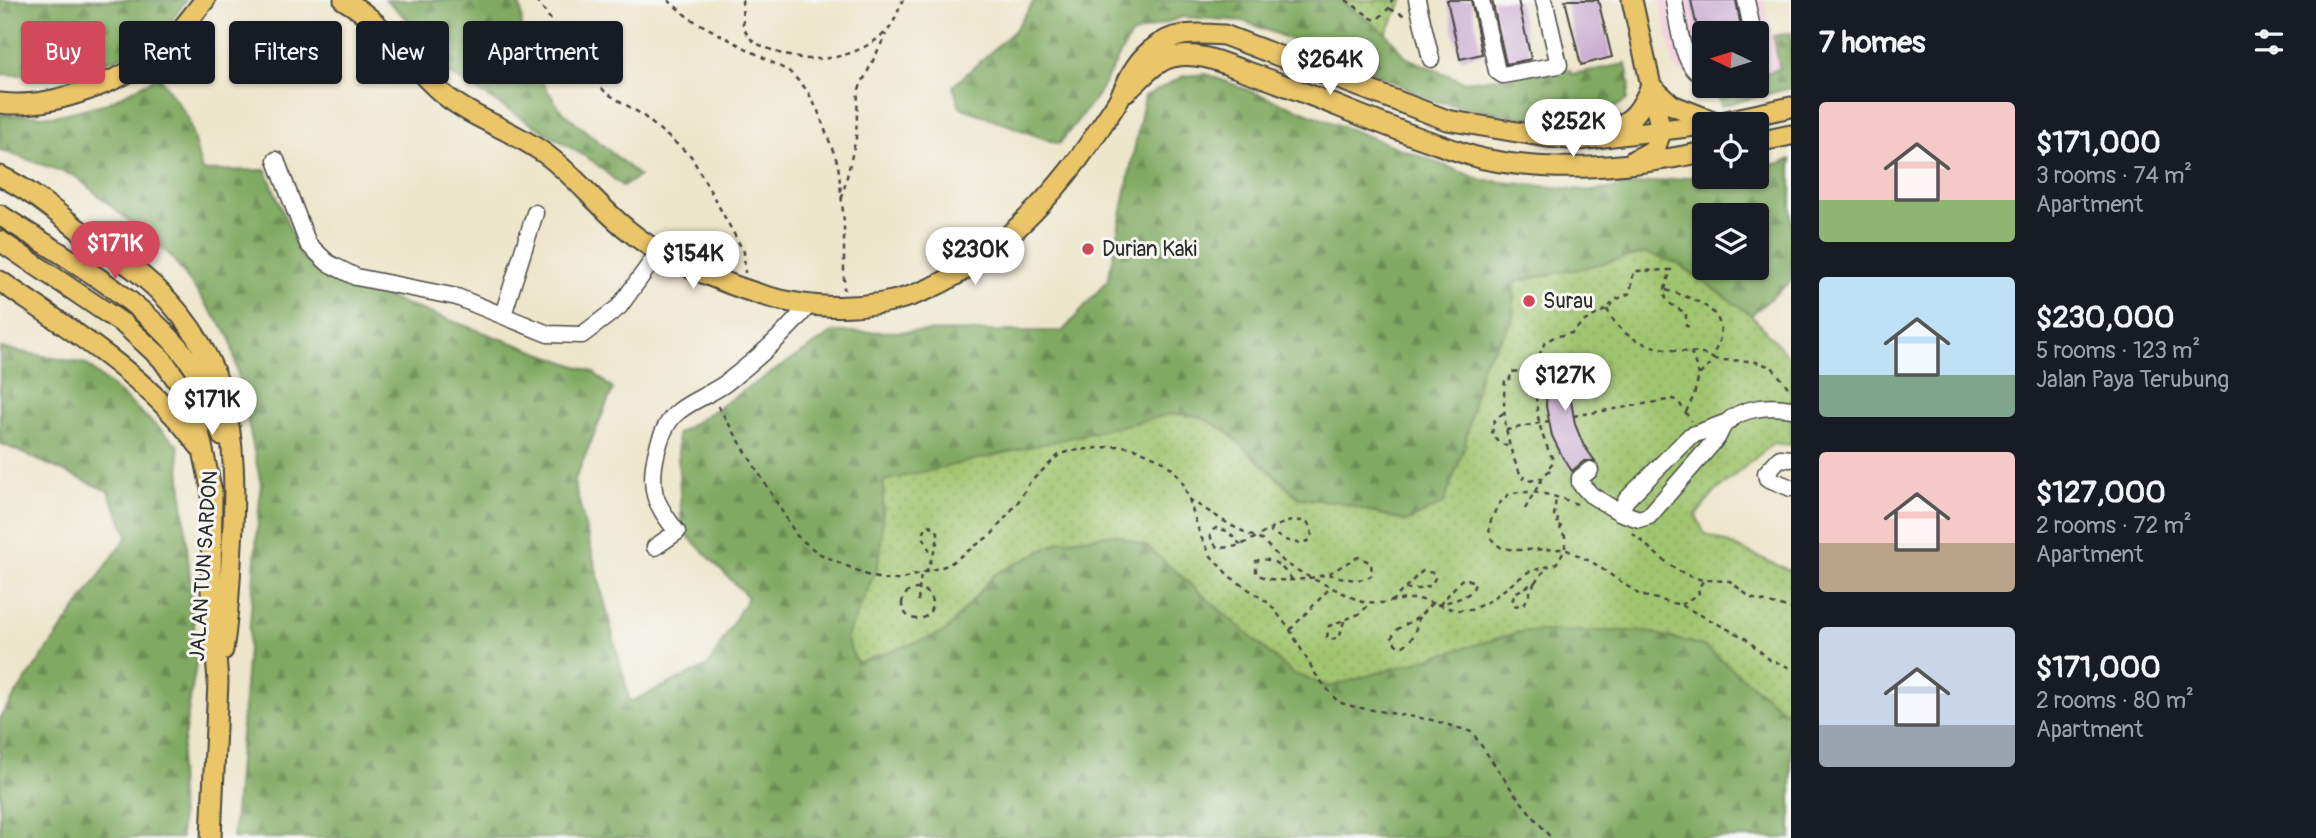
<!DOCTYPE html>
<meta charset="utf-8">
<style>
:root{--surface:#171b24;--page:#20242c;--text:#f1f3f6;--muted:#9ea1a6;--accent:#d1495b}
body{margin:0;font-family:Pangolin,sans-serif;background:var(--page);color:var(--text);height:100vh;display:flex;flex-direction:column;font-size:26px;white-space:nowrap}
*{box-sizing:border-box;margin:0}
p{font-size:23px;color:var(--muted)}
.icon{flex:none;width:38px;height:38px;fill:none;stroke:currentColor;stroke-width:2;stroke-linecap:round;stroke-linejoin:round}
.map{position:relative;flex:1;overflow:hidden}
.panel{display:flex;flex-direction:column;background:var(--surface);width:525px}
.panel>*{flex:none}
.top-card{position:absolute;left:21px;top:21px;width:665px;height:63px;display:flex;gap:14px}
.needle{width:46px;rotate:274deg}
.controls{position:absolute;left:1692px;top:21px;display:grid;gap:14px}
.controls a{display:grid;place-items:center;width:77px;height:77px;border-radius:7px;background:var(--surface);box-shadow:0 2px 5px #0004;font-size:35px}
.price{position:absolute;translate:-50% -60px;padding:0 16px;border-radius:24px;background:#fff;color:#222;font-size:23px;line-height:46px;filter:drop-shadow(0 2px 4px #0008)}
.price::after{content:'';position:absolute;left:50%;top:42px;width:21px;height:16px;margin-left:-10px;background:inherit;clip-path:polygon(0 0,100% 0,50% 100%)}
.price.active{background:var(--accent);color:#fff}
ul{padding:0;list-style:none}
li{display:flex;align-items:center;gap:21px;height:175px;padding:0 28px}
li span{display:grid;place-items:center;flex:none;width:196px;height:140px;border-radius:7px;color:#555}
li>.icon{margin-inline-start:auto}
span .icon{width:84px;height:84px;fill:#fffc;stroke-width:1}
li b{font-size:30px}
h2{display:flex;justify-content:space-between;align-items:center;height:84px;padding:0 28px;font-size:30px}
.tag{padding:0 24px;border-radius:7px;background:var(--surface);box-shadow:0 2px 5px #0004;font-size:24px;line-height:63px}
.tag.active{background:var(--accent);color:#fff}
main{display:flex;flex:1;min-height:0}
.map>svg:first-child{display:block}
.built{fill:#f3cfde}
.forest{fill:url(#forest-firs);stroke:#566a46;stroke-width:2;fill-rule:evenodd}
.park{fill:url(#park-dots);stroke:#66784e;stroke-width:2}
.building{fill:#c9abd2}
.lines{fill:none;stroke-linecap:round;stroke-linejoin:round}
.minor-casing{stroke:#484743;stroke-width:19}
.major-casing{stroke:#484743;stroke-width:23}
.path{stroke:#484743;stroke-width:2.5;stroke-dasharray:5 5;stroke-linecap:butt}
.minor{stroke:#fff;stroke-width:16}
.major{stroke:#ebc669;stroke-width:19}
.poi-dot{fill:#d1495b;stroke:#f6f6f2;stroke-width:2.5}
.labels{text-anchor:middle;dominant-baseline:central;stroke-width:6;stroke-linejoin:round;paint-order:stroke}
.poi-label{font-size:21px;fill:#2b2b2b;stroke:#f6f6f2;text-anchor:start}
.street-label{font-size:21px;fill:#2b2b2b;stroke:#f6f6f2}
</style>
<main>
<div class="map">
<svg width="1791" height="838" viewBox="0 0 1791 838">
<defs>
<pattern id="forest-firs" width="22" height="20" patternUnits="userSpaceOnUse" patternTransform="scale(1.75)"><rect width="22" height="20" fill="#80aa62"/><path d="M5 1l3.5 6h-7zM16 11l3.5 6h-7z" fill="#698b51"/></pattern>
<pattern id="park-dots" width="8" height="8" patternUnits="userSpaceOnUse" patternTransform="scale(1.75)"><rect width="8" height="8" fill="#a0c570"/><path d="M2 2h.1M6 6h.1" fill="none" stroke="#8aa961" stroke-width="1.8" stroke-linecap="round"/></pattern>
</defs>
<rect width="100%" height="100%" fill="#f6f6f2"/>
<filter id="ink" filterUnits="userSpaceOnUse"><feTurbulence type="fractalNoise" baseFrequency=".0143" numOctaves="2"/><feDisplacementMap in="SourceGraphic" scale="14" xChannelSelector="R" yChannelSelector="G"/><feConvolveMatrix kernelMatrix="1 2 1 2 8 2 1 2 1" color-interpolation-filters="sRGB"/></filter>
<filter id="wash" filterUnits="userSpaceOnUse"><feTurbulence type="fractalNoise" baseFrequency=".00686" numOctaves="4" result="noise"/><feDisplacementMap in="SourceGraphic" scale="28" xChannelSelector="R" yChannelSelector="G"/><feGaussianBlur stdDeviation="1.57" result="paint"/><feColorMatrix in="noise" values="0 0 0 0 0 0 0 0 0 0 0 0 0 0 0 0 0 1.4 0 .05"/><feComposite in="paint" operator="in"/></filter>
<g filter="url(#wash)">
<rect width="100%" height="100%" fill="#ede6cb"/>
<!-- built -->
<path class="built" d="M1659 0H1764L1780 70 1757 75V33H1704V81L1675 69Z"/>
<!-- forest -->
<path class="forest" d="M0 0H186C178 11 170 26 159 34 112 70 57 78 0 74Z
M386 0H518L521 11 524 55 560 109 639 176 623 187 594 162 445 71 407 19Z
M1035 0H1339L1386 33 1407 58 1465 82 1570 69 1572 74 1626 64 1630 84 1627 100 1604 114 1532 120 1435 101 1350 62 1243 21 1182 17 1131 35 1097 96 1059 144 960 107 953 86 1014 31Z
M1791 33V88L1721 106 1715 86H1757V75L1780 69 1773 36Z
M1206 74 1482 180 1594 191 1704 175V177H1757V167L1781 163 1791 159V281L1751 315 1677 263 1579 269 1514 282 1513 321 1481 366 1465 445 1444 503 1407 522 1338 502 1299 498 1225 430 884 481 881 549 857 663 945 632 995 574 1061 541 1115 534 1148 547 1292 672 1328 687 1523 631H1645L1704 646 1791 716V838H233L261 484 230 337 170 255 75 176 0 150V114L54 116 108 103 159 76 188 118 202 171 266 170 301 257 355 286 593 372 613 389 574 482 630 702 708 666 748 597 682 530 677 434 834 332 1063 331 1108 280 1145 96 1184 76ZM1704 215H1757V268H1704Z
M0 348 86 364 178 445 197 658 179 768 181 838H0V717L128 535 108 491 0 443Z"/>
<!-- park -->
<path class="park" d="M1339 0H1403V1L1386 33Z
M1644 253 1677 263 1751 315 1791 359V445L1773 443 1716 491 1696 515 1704 533 1791 571V716L1704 646 1645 631H1523L1329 687 1292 673 1148 547 1115 534 1061 541 995 574 945 632 857 663 846 639 877 568 881 549 884 481 1172 414 1199 416 1225 430 1299 498 1338 502 1407 522 1444 503 1465 445 1481 366 1513 321 1514 282 1579 269Z"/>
<g id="blocks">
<!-- building -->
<path class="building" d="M1447 0H1471L1482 54 1460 59Z
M1492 0H1518L1531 59 1506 64Z
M1565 0H1598L1612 57 1581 65Z
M1691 0H1736L1742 33H1698Z
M1553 357 1576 362 1571 401 1575 424 1583 444 1595 461H1584L1572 471 1563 458 1552 436 1546 406 1547 385Z"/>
</g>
</g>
<g filter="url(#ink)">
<use href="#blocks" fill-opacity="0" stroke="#484743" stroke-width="2"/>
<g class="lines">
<defs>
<path id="minor" d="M1417 0 1431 59
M1481 0 1497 71 1503 75 1559 65 1544 0
M1674 0C1678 21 1682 70 1704 76
M1746 0 1753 33
M1757 51V65
M276 160 308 244 328 263 356 277 457 297 548 334 582 335 619 307 658 253
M503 315 535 213
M1725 423 1690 436 1627 499 1619 512 1639 519 1649 516 1717 438C1720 433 1722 426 1726 423 1742 407 1771 405 1791 409
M1791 459 1780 458 1766 473 1767 478 1791 488
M1590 470 1580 478V483L1591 495 1619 512
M655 547 677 532C669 521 659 509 655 495 649 471 659 426 679 411 693 400 711 394 726 383 756 360 784 335 808 306"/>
<path id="major" d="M344 0C389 26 406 63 443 94 474 119 512 130 544 153 575 175 598 207 629 231 653 251 681 264 710 276 769 301 818 313 882 303 971 289 1053 200 1100 128 1107 117 1116 106 1121 95 1130 77 1135 63 1151 50 1172 31 1198 33 1224 35L1447 120 1547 137 1579 140 1704 125
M1632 0 1661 131C1657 150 1651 152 1634 160
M1651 86 1672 105 1713 121
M1127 91C1142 79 1154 61 1173 57 1198 51 1222 63 1245 71 1305 91 1363 118 1423 139 1443 146 1463 154 1484 159 1558 174 1631 167 1704 152
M0 103C50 110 129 80 166 46 181 32 192 15 205 0
M1712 124 1791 107
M1606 135C1633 118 1638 116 1651 86
M1757 142 1791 135
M0 176C34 192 63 218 92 240 108 251 125 262 140 274 230 348 239 434 232 544 230 579 229 615 223 650
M0 215C66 258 143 298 190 362 206 384 215 411 222 436
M0 241 125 325 162 359 179 383 196 417 212 493 211 591 218 682 211 838
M0 281C69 329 149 377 199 446"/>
</defs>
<!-- minor casing -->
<use href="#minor" class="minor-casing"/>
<!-- major casing -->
<use href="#major" class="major-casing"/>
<!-- path -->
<path class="path" d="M536 0 605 92 641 114 691 156 744 252 745 273
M668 0 689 18 790 72 807 90 818 111 838 164 844 222V290
M742 0C743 9 741 25 746 32 750 41 759 45 767 48 806 67 852 61 885 33 894 26 898 10 903 0
M1346 0 1373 19 1377 20 1389 8 1392 0
M1390 9 1406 16
M842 198 856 138 858 91 886 34
M1666 290C1700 300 1738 314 1712 356
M1607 309C1622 343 1656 349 1689 352 1699 353 1707 354 1715 360
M1691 352 1699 375
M1520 371 1531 374 1530 380 1537 381C1534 409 1540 436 1554 461L1550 466 1552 469 1545 474 1543 478H1537L1531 481 1525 477 1523 479C1506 447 1502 415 1505 379H1510L1511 372Z
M1531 374 1545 342 1554 337 1572 333 1583 322 1607 309 1615 300 1630 293 1634 271 1671 270C1662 296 1660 300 1686 313V326L1691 327
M718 406 797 536 818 553 869 576 886 580H899L948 565 992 534 1018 502 1030 482 1059 455 1070 451 1118 446 1132 447 1161 460 1174 470 1182 481 1189 499 1232 526 1263 541 1285 563 1309 577 1362 602 1382 603 1406 599H1419L1455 610H1471L1489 601 1528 572 1556 564 1565 549V536L1560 531 1561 525 1557 524 1558 518 1554 517 1556 496
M1686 412 1694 395 1699 375 1715 360 1753 361 1772 367 1791 391
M1503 413 1494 421 1492 433 1498 442 1509 447
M1573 416 1674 399 1678 401 1691 421
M1506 430 1549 421
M1189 499 1200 535 1211 556 1229 576 1270 604 1290 630 1316 675 1338 702 1355 707 1432 720 1472 732 1514 793 1551 838
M1577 504C1555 496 1532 488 1509 494L1498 505 1491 520 1489 529 1491 538 1496 544 1502 548 1516 550 1565 549 1592 562 1640 595 1681 605 1745 638 1770 660 1791 668
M1525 509 1542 479
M1632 533C1654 551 1675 575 1704 580
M1241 545 1227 531 1216 528C1207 533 1211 541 1217 547 1252 553 1275 513 1307 522 1312 528 1313 532 1310 540 1294 547 1283 539 1269 531
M926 573C931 559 938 546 938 532L930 525 926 526 923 536 932 556
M1292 579C1282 568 1273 555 1256 561V573C1270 585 1312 580 1329 573 1340 568 1348 561 1359 557L1371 563 1372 575C1360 585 1340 576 1326 574
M1535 582 1525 603 1515 606 1512 602 1515 593 1535 582 1547 568
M902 604a15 15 0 1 1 30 0a15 15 0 1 1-30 0Z
M918 601 921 574
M1391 602 1419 574 1423 571 1434 573 1435 578C1429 591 1417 589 1405 589
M1437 605C1451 600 1472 599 1475 583L1466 578 1461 580 1441 603
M1681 605 1699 593 1698 588 1704 580 1730 581 1751 598 1791 609
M1419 617 1414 635 1408 643 1403 646H1398L1391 639 1396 630 1419 617 1432 603
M1344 621 1340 636 1331 640 1327 637 1329 626 1359 614 1371 603
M1290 630 1330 588"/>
<!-- minor -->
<use href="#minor" class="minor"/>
<!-- major -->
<use href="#major" class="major"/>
</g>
</g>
<!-- markers -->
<g class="poi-dot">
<circle cx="1088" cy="249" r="7"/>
<circle cx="1529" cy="301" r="7"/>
</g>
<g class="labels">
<!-- poi labels -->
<g class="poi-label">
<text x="1102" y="249">Durian Kaki</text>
<text x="1543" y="301">Surau</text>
</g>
<!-- street labels -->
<g class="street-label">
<text transform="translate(204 566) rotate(-86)">JALAN TUN SARDON</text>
</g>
</g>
</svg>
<div class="controls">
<a><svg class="needle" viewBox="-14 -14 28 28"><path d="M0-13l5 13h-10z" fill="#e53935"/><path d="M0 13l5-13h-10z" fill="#9ea1a6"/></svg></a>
<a><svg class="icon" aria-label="locate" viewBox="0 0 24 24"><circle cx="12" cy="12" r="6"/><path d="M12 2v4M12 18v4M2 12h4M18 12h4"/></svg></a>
<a><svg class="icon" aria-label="layers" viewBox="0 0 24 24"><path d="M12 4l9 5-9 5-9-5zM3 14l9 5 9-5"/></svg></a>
</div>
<b class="price" style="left:1330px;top:97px">$264K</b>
<b class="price" style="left:1573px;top:159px">$252K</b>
<b class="price active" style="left:115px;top:281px">$171K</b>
<b class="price" style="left:975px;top:287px">$230K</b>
<b class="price" style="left:693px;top:291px">$154K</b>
<b class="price" style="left:1565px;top:413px">$127K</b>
<b class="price" style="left:212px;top:437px">$171K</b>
<div class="top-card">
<a class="tag active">Buy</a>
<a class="tag">Rent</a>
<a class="tag">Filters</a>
<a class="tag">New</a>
<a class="tag">Apartment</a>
</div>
</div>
<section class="panel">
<h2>7 homes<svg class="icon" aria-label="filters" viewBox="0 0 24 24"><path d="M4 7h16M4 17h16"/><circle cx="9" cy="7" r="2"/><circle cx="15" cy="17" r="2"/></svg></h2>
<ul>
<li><span style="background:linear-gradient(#f6c9c9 70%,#8fb573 0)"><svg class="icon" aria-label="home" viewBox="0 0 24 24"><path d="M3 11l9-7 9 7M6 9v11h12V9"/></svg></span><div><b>$171,000</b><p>3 rooms · 74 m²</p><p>Apartment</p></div></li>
<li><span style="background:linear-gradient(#bfe0f5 70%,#7fa58c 0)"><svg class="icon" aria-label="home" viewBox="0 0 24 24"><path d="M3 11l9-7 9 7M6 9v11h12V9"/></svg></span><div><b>$230,000</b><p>5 rooms · 123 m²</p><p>Jalan Paya Terubung</p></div></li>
<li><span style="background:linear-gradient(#f6c9c9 65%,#b9a48a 0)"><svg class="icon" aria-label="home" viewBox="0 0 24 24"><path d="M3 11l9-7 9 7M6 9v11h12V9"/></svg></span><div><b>$127,000</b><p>2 rooms · 72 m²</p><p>Apartment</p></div></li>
<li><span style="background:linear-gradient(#c9d6e8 70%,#9aa5b1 0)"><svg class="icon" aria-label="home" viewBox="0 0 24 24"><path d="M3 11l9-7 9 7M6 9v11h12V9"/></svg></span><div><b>$171,000</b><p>2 rooms · 80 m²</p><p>Apartment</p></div></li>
</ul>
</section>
</main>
